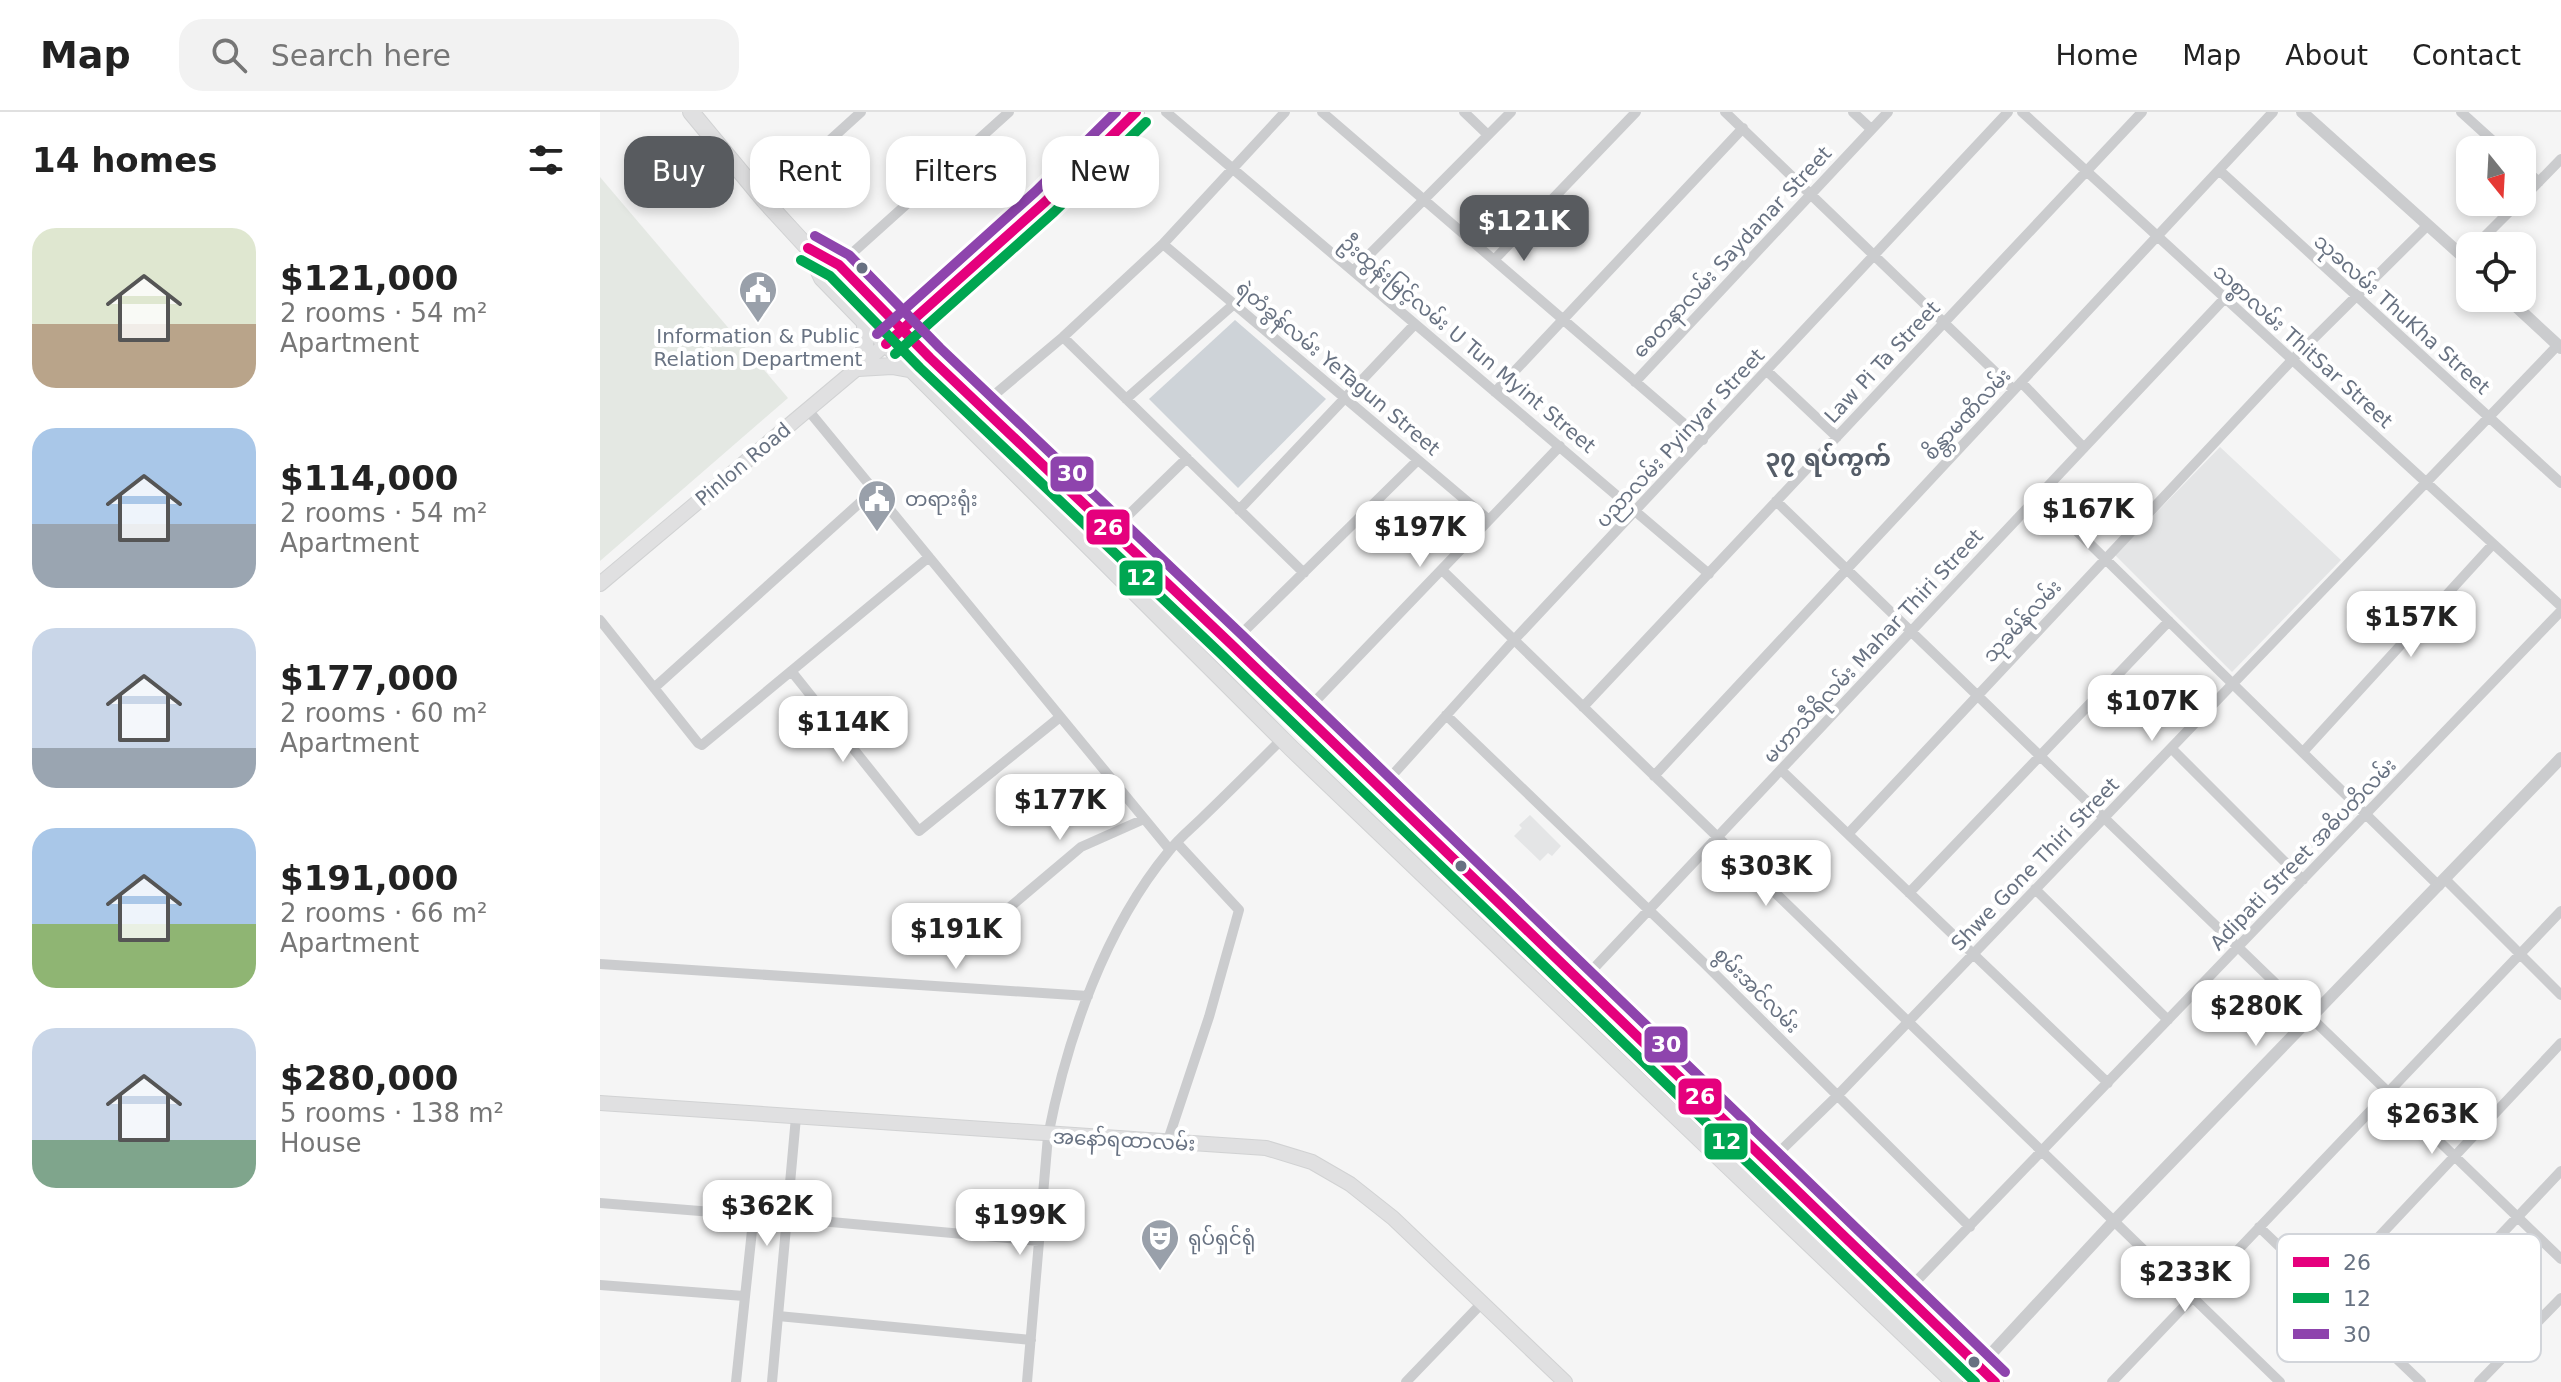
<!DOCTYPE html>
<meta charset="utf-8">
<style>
:root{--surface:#fff;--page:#f2f2f2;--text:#222;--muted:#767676;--line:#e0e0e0;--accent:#585b5f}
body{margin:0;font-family:"DejaVu Sans","Noto Sans Myanmar",sans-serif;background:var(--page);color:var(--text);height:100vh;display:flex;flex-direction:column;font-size:30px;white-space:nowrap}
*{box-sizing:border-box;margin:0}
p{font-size:26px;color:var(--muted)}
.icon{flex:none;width:44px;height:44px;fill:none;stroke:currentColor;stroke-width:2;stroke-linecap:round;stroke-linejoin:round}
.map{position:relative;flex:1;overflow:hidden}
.drawer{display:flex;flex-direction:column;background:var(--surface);width:600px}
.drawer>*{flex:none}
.top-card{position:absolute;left:24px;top:24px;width:760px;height:72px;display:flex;gap:16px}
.needle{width:52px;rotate:162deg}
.buttons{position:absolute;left:1856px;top:24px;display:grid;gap:16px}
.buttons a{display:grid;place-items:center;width:80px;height:80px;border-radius:16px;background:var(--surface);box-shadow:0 4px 12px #0003;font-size:40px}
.price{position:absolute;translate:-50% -68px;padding:0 18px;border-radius:16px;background:#fff;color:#222;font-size:26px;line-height:52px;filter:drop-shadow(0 2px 4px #0008)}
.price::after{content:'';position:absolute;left:50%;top:48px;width:24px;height:18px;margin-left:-12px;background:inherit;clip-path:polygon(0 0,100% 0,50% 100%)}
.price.selected{background:var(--accent);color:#fff}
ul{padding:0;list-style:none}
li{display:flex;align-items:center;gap:24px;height:200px;padding:0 32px}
li span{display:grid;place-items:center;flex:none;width:224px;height:160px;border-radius:24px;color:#555}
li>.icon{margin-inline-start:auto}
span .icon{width:96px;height:96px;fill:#fffc;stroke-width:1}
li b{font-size:34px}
h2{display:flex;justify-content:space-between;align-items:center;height:96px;padding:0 32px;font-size:34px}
.chip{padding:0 28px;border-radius:24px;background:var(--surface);box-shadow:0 4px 12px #0003;font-size:28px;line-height:72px}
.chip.selected{background:var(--accent);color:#fff}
header{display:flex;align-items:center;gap:48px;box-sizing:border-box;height:112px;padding:0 40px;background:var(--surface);border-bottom:2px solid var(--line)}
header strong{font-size:38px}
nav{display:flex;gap:44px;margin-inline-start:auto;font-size:28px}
.search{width:560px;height:72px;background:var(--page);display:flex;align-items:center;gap:20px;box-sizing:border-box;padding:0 28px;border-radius:24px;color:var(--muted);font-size:30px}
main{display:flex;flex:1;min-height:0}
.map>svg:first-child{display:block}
.built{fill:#e4e5e6}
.grass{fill:#e4e8e3}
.water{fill:#ced3d8}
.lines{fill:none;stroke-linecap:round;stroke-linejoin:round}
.secondary-casing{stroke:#d1d2d3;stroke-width:16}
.primary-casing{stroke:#d1d2d3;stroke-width:18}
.minor{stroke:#cbccce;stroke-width:10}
.tertiary{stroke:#cbccce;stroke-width:12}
.secondary{stroke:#e0e0e1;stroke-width:14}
.primary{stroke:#e0e0e1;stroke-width:16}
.bus-1-casing{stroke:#fff;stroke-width:16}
.bus-2-casing{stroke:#fff;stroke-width:16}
.bus-3-casing{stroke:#fff;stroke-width:16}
.bus-1{stroke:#e5007d;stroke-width:10}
.bus-2{stroke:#00a651;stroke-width:10}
.bus-3{stroke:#8e44ad;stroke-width:10}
.bus-dot{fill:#687282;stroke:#fff;stroke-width:3}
.labels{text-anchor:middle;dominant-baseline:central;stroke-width:8;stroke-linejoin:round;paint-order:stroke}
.street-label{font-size:20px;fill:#687282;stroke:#fff}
.poi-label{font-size:20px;fill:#687282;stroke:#fff;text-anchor:start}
.quarter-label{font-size:24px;font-weight:bold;fill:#555d68;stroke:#fff}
.key{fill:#fff;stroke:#d2d5da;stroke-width:2}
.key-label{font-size:22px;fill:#687282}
.line-badge{stroke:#fff;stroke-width:3}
.badge-label{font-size:22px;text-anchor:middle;font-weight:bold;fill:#fff}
</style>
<header>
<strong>Map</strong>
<div class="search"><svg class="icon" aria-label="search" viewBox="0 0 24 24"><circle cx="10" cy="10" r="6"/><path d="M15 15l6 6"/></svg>Search here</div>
<nav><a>Home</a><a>Map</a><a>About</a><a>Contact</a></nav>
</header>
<main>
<section class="drawer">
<h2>14 homes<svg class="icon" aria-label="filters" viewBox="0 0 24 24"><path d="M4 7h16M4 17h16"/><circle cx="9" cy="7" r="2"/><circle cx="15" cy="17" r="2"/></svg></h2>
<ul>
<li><span style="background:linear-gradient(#dfe7d0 60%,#b9a48a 0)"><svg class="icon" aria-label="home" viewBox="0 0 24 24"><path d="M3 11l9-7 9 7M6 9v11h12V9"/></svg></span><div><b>$121,000</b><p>2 rooms · 54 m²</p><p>Apartment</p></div></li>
<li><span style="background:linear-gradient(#a9c7e8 60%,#9aa5b1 0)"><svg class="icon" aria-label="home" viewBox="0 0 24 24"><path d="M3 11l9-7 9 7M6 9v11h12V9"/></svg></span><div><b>$114,000</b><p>2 rooms · 54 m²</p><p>Apartment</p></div></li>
<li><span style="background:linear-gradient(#c9d6e8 75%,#9aa5b1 0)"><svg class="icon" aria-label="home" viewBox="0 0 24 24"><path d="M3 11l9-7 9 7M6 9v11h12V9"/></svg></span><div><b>$177,000</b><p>2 rooms · 60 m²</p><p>Apartment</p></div></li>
<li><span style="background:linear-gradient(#a9c7e8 60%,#8fb573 0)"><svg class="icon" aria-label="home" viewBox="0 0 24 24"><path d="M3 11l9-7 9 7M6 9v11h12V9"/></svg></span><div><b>$191,000</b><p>2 rooms · 66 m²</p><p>Apartment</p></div></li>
<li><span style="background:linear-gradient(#c9d6e8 70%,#7fa58c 0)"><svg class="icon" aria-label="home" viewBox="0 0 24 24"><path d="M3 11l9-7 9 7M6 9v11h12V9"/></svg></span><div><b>$280,000</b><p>5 rooms · 138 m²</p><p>House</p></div></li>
</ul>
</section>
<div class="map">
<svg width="1961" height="1270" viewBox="0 0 1961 1270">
<rect width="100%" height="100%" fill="#f5f5f5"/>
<!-- built -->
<path class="built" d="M1620 335 1741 448 1632 560 1515 443Z
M930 703 961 734 952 744 948 741 940 749 914 724 922 716 919 713Z"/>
<!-- grass -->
<path class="grass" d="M0 65 188 286 0 449Z"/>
<!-- water -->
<path class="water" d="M635 208 726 287 638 376 549 287Z"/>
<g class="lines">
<defs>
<path id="secondary" d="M0 472 286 232
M0 991 666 1036 712 1050 750 1072 793 1106 965 1270"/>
<path id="primary" d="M91 0 164 88 208 136 222 166 286 232 691 636 1354 1270
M209 136 239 153 330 246 631 532 1395 1270
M265 212V235L258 256 292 254 314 258
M296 224 445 90 536 0"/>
</defs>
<!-- secondary casing -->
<use href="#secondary" class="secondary-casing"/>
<!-- primary casing -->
<use href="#primary" class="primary-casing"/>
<!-- minor -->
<path class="minor" d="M566 0 1109 462
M722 0 1103 328
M864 0 888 23
M1125 0 1414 278
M1253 0 1271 17
M1422 0 1961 494
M1861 0 1903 38
M1922 55 1939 70
M1619 58 1961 371
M1922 87 1961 47
M164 88 261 0
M563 132 889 408
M1875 134 1919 90
M894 148 1036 0
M239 153 409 0
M753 159 911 0
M463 225 704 461
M1167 259 1237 325
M1035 270 1288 0
M1421 270 1484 336
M895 280 1143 16
M526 287 634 192
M381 294 463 225 563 132 685 0
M208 298 570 738
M1440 383 1839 774
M1176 389 1961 1147
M639 398 815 212
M512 419 587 346
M842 458 1680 1270
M0 508 98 631 102 633 329 445
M631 532 818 348
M192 560 319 719 460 605
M54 576 274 378
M983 595 1542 0
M703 602 960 334
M846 603 1103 850 1370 1115
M1571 636 1703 768
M1703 640 1893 432
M1181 658 1508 971
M1054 664 1673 0
M779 678 914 528 1408 0
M1248 722 1692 248 1828 113
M1845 767 1961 883
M1435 777 1568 908
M1309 781 1569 509
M404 800 481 735 544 707
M0 852 488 884
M980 871 1625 186
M567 1031 609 905 639 798 577 731
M1168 1051 1237 984 1958 233
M1128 1055 1149 1034
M0 1091 150 1103 153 1109 136 1270
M187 1106 439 1129
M1659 1115 1821 1270
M0 1173 144 1184
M1727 1180 1961 931
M1304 1182 1961 499
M178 1204 431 1228
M1789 1241 1961 1059
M172 1270 196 1005
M427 1270 448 1024C467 926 505 816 569 739 579 726 592 716 604 704 630 679 656 653 682 627
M806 1270 882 1191
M1512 1270 1961 799
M1879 1270 1961 1186"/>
<!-- tertiary -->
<path class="tertiary" d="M1702 0 1870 151
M1907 186 1961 236
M1365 1270 1514 1109 1961 646"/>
<!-- secondary -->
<use href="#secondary" class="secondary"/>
<!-- primary -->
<use href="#primary" class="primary"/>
<defs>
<path id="bus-1" d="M208 136 239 153 330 246 631 532 1395 1270
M286 232 445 90 536 0"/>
<path id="bus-2" d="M201 148 230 164 320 256 621 542 1375 1270
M295 242 454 100 546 10"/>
<path id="bus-3" d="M215 124 249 143 340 236 641 522 1405 1260
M277 222 435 80 516 0"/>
</defs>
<!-- bus-1 casing -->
<use href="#bus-1" class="bus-1-casing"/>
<!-- bus-2 casing -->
<use href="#bus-2" class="bus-2-casing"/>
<!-- bus-3 casing -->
<use href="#bus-3" class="bus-3-casing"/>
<!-- bus-1 -->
<use href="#bus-1" class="bus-1"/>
<!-- bus-2 -->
<use href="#bus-2" class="bus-2"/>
<!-- bus-3 -->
<use href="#bus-3" class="bus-3"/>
</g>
<!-- icons -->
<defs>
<symbol id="civic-pin" viewBox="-11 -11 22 30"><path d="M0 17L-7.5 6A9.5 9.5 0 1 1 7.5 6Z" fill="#99a0aa" stroke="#fff"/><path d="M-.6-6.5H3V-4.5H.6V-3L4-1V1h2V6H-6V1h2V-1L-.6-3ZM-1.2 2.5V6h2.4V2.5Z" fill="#fff"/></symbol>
<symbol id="theatre-pin" viewBox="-11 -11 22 30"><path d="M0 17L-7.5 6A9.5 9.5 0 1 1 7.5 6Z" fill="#99a0aa" stroke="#fff"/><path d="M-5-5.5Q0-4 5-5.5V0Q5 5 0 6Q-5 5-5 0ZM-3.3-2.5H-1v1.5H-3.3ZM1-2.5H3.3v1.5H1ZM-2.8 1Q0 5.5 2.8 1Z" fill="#fff"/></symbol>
</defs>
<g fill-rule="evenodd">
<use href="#civic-pin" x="136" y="156" width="44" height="60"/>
<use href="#civic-pin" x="255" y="365" width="44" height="60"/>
<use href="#theatre-pin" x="538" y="1104" width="44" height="60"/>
</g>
<!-- markers -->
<g class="bus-dot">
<circle cx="262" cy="156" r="7"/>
<circle cx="861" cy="754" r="7"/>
<circle cx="1374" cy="1250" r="7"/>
</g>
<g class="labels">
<!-- street labels -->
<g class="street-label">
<text transform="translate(1132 140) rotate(-47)">စေတနာလမ်း Saydanar Street</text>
<text transform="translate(1802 202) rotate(42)">သုခလမ်း ThuKha Street</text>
<text transform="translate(868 232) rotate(40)">ဦးထွန်းမြင့်လမ်း U Tun Myint Street</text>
<text transform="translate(1703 234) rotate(42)">သစ္စာလမ်း ThitSar Street</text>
<text transform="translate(1282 250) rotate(-47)">Law Pi Ta Street</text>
<text transform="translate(738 256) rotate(40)">ရဲတံခွန်လမ်း YeTagun Street</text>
<text transform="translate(1367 302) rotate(-47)">စိန္တာမဏိလမ်း</text>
<text transform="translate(1080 326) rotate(-47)">ပညာလမ်း Pyinyar Street</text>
<text transform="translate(143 352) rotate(-40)">Pinlon Road</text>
<text transform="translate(1422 509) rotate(-47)">သုခမိန်လမ်း</text>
<text transform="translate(1273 534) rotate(-47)">မဟာသီရိလမ်း Mahar Thiri Street</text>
<text transform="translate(1703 742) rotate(-46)">Adipati Street အဓိပတိလမ်း</text>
<text transform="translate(1435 752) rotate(-46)">Shwe Gone Thiri Street</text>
<text transform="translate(1157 878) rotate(45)">စွမ်းအင်လမ်း</text>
<text transform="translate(524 1028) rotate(3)">အနော်ရထာလမ်း</text>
</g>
<!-- poi labels -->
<g class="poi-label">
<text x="158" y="224" text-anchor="middle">Information &amp; Public<tspan x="158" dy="23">Relation Department</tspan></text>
<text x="305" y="387">တရားရုံး</text>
<text x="588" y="1126">ရုပ်ရှင်ရုံ</text>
</g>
<!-- quarter labels -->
<g class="quarter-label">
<text x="1228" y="346">၃၇ ရပ်ကွက်</text>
</g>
</g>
<!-- legend -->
<rect x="1677" y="1122" width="264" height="128" rx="12" class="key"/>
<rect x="1693" y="1145" width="36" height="10" fill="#e5007d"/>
<rect x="1693" y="1181" width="36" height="10" fill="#00a651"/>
<rect x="1693" y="1217" width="36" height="10" fill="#8e44ad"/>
<g class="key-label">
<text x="1743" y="1158">26</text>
<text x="1743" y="1194">12</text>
<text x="1743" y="1230">30</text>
</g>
<g class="line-badge">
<rect x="449" y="343" width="46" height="38" rx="8" fill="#8e44ad"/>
<rect x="485" y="396" width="46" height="38" rx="8" fill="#e5007d"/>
<rect x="518" y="447" width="46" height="38" rx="8" fill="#00a651"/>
<rect x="1043" y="913" width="46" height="39" rx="8" fill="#8e44ad"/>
<rect x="1077" y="965" width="46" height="39" rx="8" fill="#e5007d"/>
<rect x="1103" y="1010" width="46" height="39" rx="8" fill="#00a651"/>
</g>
<g class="badge-label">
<text x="472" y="369">30</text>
<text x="508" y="423">26</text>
<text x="541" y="473">12</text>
<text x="1066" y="940">30</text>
<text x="1100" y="992">26</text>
<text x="1126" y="1037">12</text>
</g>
</svg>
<div class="buttons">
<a><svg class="needle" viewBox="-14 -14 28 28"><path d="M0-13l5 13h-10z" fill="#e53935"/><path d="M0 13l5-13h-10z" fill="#767676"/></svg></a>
<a><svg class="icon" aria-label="locate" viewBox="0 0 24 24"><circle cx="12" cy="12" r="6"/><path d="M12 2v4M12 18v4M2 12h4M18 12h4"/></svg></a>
</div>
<b class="price selected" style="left:924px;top:151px">$121K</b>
<b class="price" style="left:1488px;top:439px">$167K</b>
<b class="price" style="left:820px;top:457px">$197K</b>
<b class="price" style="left:1811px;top:547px">$157K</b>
<b class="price" style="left:1552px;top:631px">$107K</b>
<b class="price" style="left:243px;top:652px">$114K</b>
<b class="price" style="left:460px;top:730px">$177K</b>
<b class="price" style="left:1166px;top:796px">$303K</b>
<b class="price" style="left:356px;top:859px">$191K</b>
<b class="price" style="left:1656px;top:936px">$280K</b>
<b class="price" style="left:1832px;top:1044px">$263K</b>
<b class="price" style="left:167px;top:1136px">$362K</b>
<b class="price" style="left:420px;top:1145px">$199K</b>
<b class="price" style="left:1585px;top:1202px">$233K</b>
<div class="top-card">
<a class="chip selected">Buy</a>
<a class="chip">Rent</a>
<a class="chip">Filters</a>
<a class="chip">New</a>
</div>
</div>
</main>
